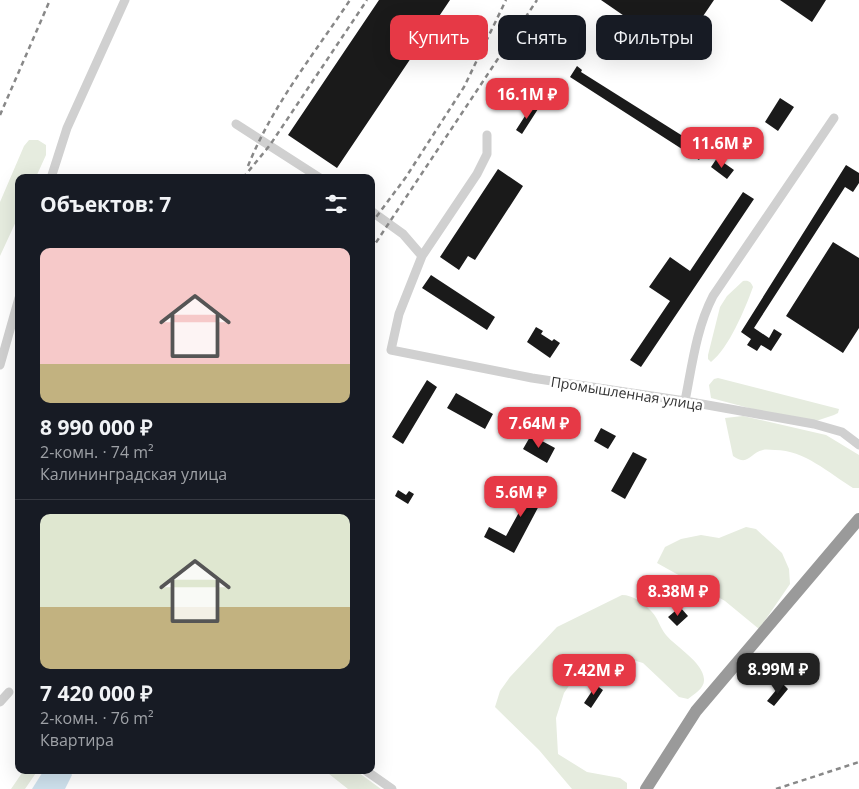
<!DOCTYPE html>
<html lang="ru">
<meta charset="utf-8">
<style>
:root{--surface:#171b24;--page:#242831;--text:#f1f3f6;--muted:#9ea1a6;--line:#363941;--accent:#e63946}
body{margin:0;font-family:"Open Sans",sans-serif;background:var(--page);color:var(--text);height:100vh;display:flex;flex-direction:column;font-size:19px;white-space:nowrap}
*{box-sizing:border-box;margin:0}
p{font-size:16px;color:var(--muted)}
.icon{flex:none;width:28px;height:28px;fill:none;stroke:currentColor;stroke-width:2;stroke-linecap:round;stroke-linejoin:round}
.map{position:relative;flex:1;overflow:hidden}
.details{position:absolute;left:15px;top:174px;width:360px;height:600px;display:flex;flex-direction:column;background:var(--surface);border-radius:10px;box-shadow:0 5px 20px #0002}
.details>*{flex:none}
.banner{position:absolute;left:390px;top:15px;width:394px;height:45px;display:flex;gap:10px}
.price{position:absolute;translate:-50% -42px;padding:0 11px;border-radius:10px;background:var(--accent);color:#fff;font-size:16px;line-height:32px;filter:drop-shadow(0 1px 2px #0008)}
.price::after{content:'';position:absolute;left:50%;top:30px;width:15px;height:11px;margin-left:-8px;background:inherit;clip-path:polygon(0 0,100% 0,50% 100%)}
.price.on{background:#222;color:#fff}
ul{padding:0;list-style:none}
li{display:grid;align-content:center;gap:10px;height:265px;padding:0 25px}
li+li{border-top:1px solid var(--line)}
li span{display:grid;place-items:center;height:155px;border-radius:10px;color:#555}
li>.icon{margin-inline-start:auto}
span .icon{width:90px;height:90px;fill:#fffc;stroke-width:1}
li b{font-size:21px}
h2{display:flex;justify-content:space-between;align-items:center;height:60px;padding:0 25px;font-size:21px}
.pill{padding:0 18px;border-radius:10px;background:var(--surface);box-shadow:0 5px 20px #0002;font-size:18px;line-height:45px}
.pill.on{background:var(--accent);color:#fff}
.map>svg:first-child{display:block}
.green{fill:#e6ecdf}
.water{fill:#cfe2ee}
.building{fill:#1a1a1a}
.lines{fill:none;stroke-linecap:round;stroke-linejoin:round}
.minor{stroke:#d0d0d0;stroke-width:9}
.highway{stroke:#9a9a9a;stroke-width:12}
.rail{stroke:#888;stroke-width:2.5;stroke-dasharray:5 4;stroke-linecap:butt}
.labels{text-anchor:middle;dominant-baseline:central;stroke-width:5;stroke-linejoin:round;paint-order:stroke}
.street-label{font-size:14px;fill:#333;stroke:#fff}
</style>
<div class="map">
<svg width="859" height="789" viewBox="0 0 859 789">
<rect width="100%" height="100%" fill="#fff"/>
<!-- green -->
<path class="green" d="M29 140H38L46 145V155L36 177 19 178V215L0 256V202L24 146Z
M743 281C749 280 751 282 753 287 745 309 729 348 711 362L708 359V355L720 307 727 296Z
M718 378 839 409 838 413 834 415 813 422 764 412 711 398 709 385 714 379Z
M743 416 826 435 859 455V488H853C829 473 804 450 775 450 771 450 766 449 763 450 749 453 749 467 733 456L725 418Z
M746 527 756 529 782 553 789 569 790 584 759 629 725 601 657 563 665 547 681 539 701 535 719 538Z
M622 595C633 595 644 603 652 612 658 618 660 628 666 635 676 647 703 662 704 679 705 688 694 694 688 699L679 697 643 663 626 658 591 666 575 677 564 693 556 718 558 754 587 772 620 778 627 783V789H572L539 750 495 707 500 691 510 677 557 627Z
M24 770H38L25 789H11Z
M324 770H355L381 789H348Z"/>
<!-- water -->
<path class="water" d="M44 770H69L72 775 65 789H32Z"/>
<!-- building -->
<path class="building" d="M379 0H450L337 168 288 135Z
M601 0H714L678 53Z
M780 0H826L812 22Z
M577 66 582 70 581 72 705 150 699 160 570 77Z
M780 98 794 107 778 131 765 122Z
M532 105 538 109 522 134 516 130Z
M717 158 734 170 727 179 711 167Z
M846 165 859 173V183L853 192 845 187 754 328 769 338 774 329 782 334 771 351 761 345 757 351 747 345 751 339 741 332Z
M498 169 523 186 475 260 468 256 459 270 440 257Z
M743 192 754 199 641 367 630 360 670 301 649 287 670 257 690 271Z
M833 242 859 258V328L843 353 786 316Z
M431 275 495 317 487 330 422 288Z
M536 327 543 331 541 334 552 341 554 339 560 343 550 358 527 342Z
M427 380 437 387 403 444 392 437Z
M456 393 493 414 485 429 447 408Z
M601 428 616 436 608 449 594 441Z
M531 435 555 448 547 463 523 449Z
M633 452 647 459 625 499 611 491Z
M539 476 551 483 514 553 484 537 489 527 506 536Z
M398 490 406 495 409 491 414 494 408 504 395 496Z
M680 607 688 616 677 626 668 617Z
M782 683 788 689 774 706 767 701Z
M596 685 603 690 591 708 584 703Z"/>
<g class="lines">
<!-- minor -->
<path class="minor" d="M236 124 320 178
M51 178 67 128 125 0
M371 211 403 234 422 256 399 314 391 350 532 378 685 401 814 424 842 432 859 445
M422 256 477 174 487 154V135
M0 365 19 298
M685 401C692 366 696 329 713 296L834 118
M0 702 9 692
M365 770 392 789"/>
<!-- highway -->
<path class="highway" d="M646 789 696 711 859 519"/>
<!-- rail -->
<path class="rail" d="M0 115 50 0
M248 166C272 106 314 54 350 0
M243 178 270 145 367 0
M371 224 406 177 464 87 506 0
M371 250 537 0
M776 789 859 762"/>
</g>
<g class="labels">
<!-- street labels -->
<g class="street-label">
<text transform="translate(627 393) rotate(9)">Промышленная улица</text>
</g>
</g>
</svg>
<b class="price" style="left:527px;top:120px">16.1M ₽</b>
<b class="price" style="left:722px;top:169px">11.6M ₽</b>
<b class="price" style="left:539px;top:449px">7.64M ₽</b>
<b class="price" style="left:521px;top:518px">5.6M ₽</b>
<b class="price" style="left:678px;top:617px">8.38M ₽</b>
<b class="price on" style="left:778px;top:695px">8.99M ₽</b>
<b class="price" style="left:594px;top:696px">7.42M ₽</b>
<div class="banner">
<a class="pill on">Купить</a>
<a class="pill">Снять</a>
<a class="pill">Фильтры</a>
</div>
<section class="details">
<h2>Объектов: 7<svg class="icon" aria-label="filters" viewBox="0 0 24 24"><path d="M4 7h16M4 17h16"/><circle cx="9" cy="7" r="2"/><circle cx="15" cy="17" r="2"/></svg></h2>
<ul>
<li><span style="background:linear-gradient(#f6c9c9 75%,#c2b280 0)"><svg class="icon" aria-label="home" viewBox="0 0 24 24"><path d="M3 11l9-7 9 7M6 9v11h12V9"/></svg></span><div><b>8 990 000 ₽</b><p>2-комн. · 74 m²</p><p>Калининградская улица</p></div></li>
<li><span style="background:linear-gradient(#dfe7d0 60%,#c2b280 0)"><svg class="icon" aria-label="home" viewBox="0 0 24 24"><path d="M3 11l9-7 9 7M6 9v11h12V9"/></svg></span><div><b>7 420 000 ₽</b><p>2-комн. · 76 m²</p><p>Квартира</p></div></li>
</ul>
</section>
</div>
